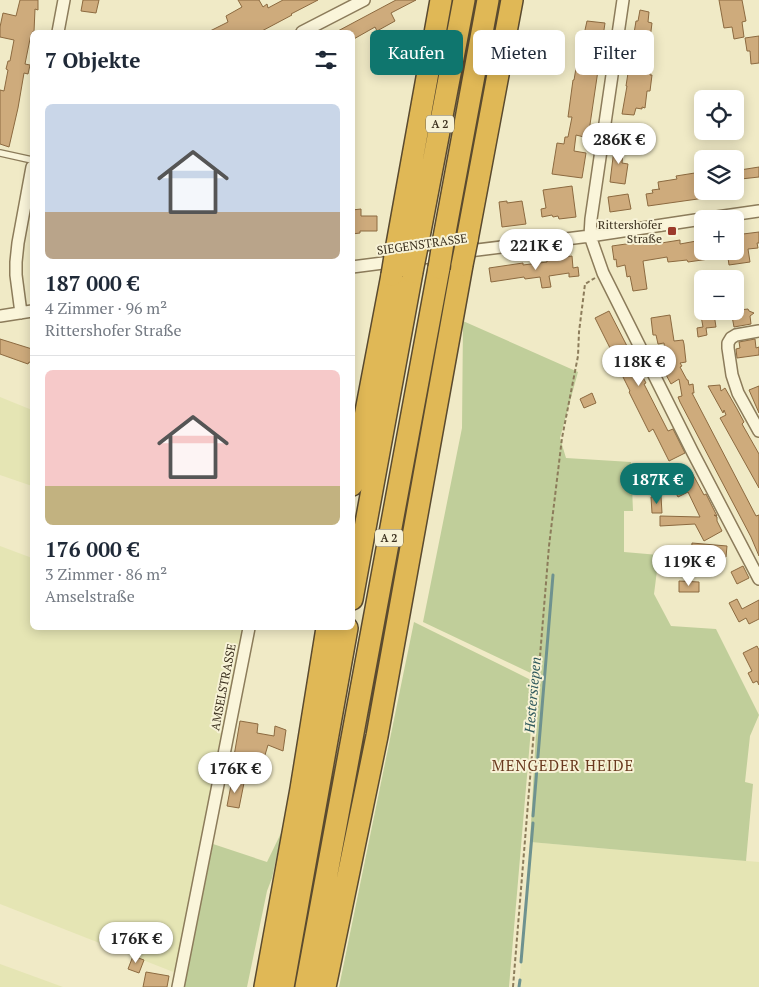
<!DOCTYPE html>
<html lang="de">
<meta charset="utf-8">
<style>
:root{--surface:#fff;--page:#f6f6f7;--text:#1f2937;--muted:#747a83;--line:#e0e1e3;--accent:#0f766e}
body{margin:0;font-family:"PT Serif",serif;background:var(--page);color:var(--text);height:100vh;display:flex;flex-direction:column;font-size:19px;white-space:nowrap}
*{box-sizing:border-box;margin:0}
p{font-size:16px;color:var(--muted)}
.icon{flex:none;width:28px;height:28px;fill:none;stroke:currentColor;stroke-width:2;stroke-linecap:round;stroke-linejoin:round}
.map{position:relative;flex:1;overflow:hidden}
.drawer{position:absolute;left:30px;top:30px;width:325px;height:600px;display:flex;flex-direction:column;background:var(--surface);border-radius:8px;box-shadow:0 2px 12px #0003}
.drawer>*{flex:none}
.guide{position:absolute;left:370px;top:30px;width:314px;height:45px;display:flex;gap:10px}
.buttons{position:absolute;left:694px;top:90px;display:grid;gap:10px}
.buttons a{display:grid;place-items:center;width:50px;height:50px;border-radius:8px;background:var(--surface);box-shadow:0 2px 12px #0003;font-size:25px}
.price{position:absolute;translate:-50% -42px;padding:0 11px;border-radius:18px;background:#fff;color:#222;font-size:16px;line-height:32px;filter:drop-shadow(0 1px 2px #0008)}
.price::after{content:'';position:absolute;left:50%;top:30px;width:15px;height:11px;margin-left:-8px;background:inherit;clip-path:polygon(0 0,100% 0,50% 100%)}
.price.active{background:var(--accent);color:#fff}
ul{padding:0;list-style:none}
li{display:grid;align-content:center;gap:10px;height:265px;padding:0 15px}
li+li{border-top:1px solid var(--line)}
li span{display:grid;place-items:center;height:155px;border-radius:8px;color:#555}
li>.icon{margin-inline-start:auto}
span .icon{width:90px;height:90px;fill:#fffc;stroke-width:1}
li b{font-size:21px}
h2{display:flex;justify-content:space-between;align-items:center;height:60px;padding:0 15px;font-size:21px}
.tag{padding:0 18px;border-radius:8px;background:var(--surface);box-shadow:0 2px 12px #0003;font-size:18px;line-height:45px}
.tag.active{background:var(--accent);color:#fff}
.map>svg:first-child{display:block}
.farmland{fill:#e5e5b4}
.green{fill:#c0ce9a}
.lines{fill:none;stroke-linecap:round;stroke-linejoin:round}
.stream{stroke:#6e928f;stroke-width:3}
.building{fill:#ceab7c;stroke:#8c6a40}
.lane-casing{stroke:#8c7c5b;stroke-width:8}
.street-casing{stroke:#8c7c5b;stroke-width:14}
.highway-casing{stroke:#5a4a2f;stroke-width:24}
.path{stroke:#8c7c5b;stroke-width:2;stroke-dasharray:4 2.5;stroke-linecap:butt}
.lane{stroke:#faf5da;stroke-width:5.5}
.street{stroke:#faf5da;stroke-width:11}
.highway{stroke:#e0b856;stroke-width:21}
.highway-bridge-casing{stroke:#5a4a2f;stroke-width:24;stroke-linecap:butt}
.highway-bridge{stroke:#e0b856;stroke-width:21}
.poi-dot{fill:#9c3a2a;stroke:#f7f2d6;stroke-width:2}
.labels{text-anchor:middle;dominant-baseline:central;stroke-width:4;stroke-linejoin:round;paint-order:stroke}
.shield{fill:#f7f2d6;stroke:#746b56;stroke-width:1}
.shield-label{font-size:11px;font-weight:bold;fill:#3c311f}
.poi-label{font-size:12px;fill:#3c311f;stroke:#f7f2d6;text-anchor:end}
.street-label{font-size:12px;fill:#3c311f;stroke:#f7f2d6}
.water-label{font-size:14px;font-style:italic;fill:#2e585c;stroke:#f7f2d6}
.quarter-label{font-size:15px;letter-spacing:1px;fill:#69391e;stroke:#f7f2d6}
</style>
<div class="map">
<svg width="759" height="987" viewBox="0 0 759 987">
<rect width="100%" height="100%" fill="#f0eac6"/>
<!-- farmland -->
<path class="farmland" d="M0 397 32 410V486L0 475Z
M0 546 32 558V557V628H243L176 973 0 904Z
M530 842 759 862V987H519Z
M0 964 63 987H0Z"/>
<!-- green -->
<path class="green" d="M463 321 578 372 560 438 566 458 631 462 633 511H624V552L659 555 654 594 671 626 716 629 759 715 750 736 745 782 753 784 746 861 530 842 539 677 423 622 462 428Z
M414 622 535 682 509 987H339Z
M282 831 272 878 267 891 247 987H183L213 844 267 862Z"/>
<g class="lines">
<!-- stream -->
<path class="stream" d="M533 816 553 575
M521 962 533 823
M519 987 520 980"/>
</g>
<!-- building -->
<path class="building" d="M20 0H38V10L35 9 34 32H32V34H31L25 64 30 65 28 74 24 73 18 108 9 147 0 144V90L4 91 8 70 6 69 8 61H10L14 40 0 37V27L3 13 16 16Z
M83 0H99L96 13 81 11Z
M238 0H259L263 7 267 4 268 8 283 0H318L291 14 292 15 260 32H208L228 22 226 16 242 7Z
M396 0H416L391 13 395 21 377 31 375 27 352 40V32H336Z
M719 0H742L746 21 742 22 744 37 734 39 732 27 724 28Z
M640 10 649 12 648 22 652 23 649 47H653L650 73V75H652L650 91H647L645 108 642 107V109L636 108 634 115 622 114 627 86H626L628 73 635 74 637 59 630 58 636 21H638Z
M587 21 605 23 588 138 576 135 574 151 586 153 582 178 552 174 557 143 564 144 565 137H568L572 117H568L573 80H574L581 39H583Z
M759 36V63L751 64 750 51H747L745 38Z
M615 141 624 142 622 163 628 164 625 184 610 182Z
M759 167V177L741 179 740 170Z
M701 172 702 191H719V196L648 206 646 194 653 193 652 190 660 189H659L658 182 677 179 676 176Z
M572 186 576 217 559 219 558 216 553 217 552 215 542 217 541 209 546 208 543 190Z
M628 194 631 209 610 212 608 197Z
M507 201V203L522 201 526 224 502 227 499 202Z
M361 209V216H377V231H360V233L352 234V210Z
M759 232V243H757L758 248 748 249 750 262 729 265 728 258 716 259V258L688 262 687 260 668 262 667 257 643 261 647 289 633 291 630 276 627 277 625 265 617 267 616 259 614 260 612 246 633 243 632 240 654 237 655 244 680 240V244L702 240V251H735V235Z
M572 256 573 268 578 267 579 276 569 277V273L549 276 551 287 542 288 540 277 525 279 524 277 491 282 489 268 523 263V265L547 262V260Z
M748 309 749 311 754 313 750 316 751 324 734 327 731 311Z
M609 311 646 383 644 384 668 431 673 429 685 453 669 461 653 429 649 432 629 392 630 391 620 371 621 370 595 318Z
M710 314H714L716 327 706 328 707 335 698 337 697 328 703 327 701 316Z
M670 315 674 341 683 340 684 344 686 362 680 363 682 366 680 367 687 380H688L689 385 693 384 694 393H692L756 516 759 515V556L751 537 680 402 678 397 682 396 679 379 671 384 664 371 667 369 664 343 658 344 656 335H653L651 318Z
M0 339 32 349V363L29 362 28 364 0 354Z
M755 339 756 348 759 347V355L737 358 736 349 740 348 739 342Z
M720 385 721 391 725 388 737 409 744 422 742 424 759 454V488L720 418 726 415 724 410 723 413 708 386Z
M759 386V413L749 390Z
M592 393 596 403 584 408 580 399Z
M691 471 704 495 706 494 717 516 714 515 717 517V521L722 531 704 541 695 524 660 526V516L700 517 688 492 678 497 673 488 678 485 675 480Z
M661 496 662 513H652L651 497Z
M692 543 727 546 726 557 691 555Z
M743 566 749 578 737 584 731 572Z
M679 581 699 582V592H679Z
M737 599 742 609 759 600V619L749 624 746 618 739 622 729 603Z
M757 646 759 650V685L757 681 753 683 748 673 752 671 743 653Z
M240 721 258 724 257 733 274 736 275 726 286 730 283 751 268 745 262 765 264 766 259 780 251 777 255 763 240 760 241 758 234 756Z
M232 780 244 783 239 808 227 806Z
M133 956 144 960 139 973 128 969Z
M146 972 169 976 167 987H143Z"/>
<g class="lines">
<defs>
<path id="lane" d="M0 153 32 160
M224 758C232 762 238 765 243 773"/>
<path id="street" d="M623 0 591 219 590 236 603 273 692 451 759 579
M58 32 64 0
M302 32 364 0
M703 219 759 211
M461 252 590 236 702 219
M352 267 445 255
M21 313 16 275V262L18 243 32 167
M0 316 32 311
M759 331 736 335 731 338 728 343V348L732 375 738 393 759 431
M178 987 249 628"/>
<path id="highway" d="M467 240 512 0
M443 243 488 0
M417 247 464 0
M396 250 441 0
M352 485 392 275
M352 599 412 272
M265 987 301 789 327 628
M283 987 347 628
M306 987 439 268
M325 987 377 736 462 265"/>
</defs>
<!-- lane casing -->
<use href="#lane" class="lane-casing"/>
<!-- street casing -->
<use href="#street" class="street-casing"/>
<!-- highway casing -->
<use href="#highway" class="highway-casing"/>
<!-- path -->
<path class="path" d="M513 987 549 546 562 438 578 356 579 332 585 284 595 278"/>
<!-- lane -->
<use href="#lane" class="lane"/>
<!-- street -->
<use href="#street" class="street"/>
<!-- highway -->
<use href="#highway" class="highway"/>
<defs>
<path id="highway-bridge" d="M462 265 467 240
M439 268 443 243
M412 272 417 247
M392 275 396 250"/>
</defs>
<!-- highway-bridge casing -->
<use href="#highway-bridge" class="highway-bridge-casing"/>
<!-- highway-bridge -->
<use href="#highway-bridge" class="highway-bridge"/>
</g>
<!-- markers -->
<rect class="poi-dot" x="667" y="226" width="10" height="10" rx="2.5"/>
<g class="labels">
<!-- shield labels -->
<g class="shield">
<rect x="426" y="115.5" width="28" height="17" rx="4"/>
<rect x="375" y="529.5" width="28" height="17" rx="4"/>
</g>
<g class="shield-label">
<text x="440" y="124">A 2</text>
<text x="389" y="538">A 2</text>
</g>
<!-- poi labels -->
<g class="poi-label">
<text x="662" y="224">Rittershofer<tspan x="662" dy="14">Straße</tspan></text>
</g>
<!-- street labels -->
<g class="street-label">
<text transform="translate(422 244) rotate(-8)">SIEGENSTRASSE</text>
<text transform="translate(223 687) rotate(-79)">AMSELSTRASSE</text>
</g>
<!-- water labels -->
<g class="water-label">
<text transform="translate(532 695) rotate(-85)">Hestersiepen</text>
</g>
<!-- quarter labels -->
<g class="quarter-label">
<text x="563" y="765">MENGEDER HEIDE</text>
</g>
</g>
</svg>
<div class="buttons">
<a><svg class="icon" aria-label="locate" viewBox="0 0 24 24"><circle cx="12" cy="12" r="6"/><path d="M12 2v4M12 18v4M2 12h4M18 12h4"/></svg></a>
<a><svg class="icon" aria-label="layers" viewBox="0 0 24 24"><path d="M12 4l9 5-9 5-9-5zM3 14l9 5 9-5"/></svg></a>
<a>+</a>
<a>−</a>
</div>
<b class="price" style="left:619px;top:165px">286K €</b>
<b class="price" style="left:536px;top:271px">221K €</b>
<b class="price" style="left:639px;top:387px">118K €</b>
<b class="price active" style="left:657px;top:505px">187K €</b>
<b class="price" style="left:689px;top:587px">119K €</b>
<b class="price" style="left:235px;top:794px">176K €</b>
<b class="price" style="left:136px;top:964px">176K €</b>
<div class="guide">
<a class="tag active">Kaufen</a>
<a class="tag">Mieten</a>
<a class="tag">Filter</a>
</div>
<section class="drawer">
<h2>7 Objekte<svg class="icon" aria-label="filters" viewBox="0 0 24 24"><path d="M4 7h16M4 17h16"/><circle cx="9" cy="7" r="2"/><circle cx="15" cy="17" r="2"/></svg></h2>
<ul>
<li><span style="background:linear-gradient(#c9d6e8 70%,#b9a48a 0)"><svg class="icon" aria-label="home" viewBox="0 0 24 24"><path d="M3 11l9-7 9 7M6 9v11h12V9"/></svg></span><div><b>187 000 €</b><p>4 Zimmer · 96 m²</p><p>Rittershofer Straße</p></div></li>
<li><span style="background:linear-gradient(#f6c9c9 75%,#c2b280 0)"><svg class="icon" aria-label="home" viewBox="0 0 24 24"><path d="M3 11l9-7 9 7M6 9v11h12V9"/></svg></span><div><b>176 000 €</b><p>3 Zimmer · 86 m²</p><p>Amselstraße</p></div></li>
</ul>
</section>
</div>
